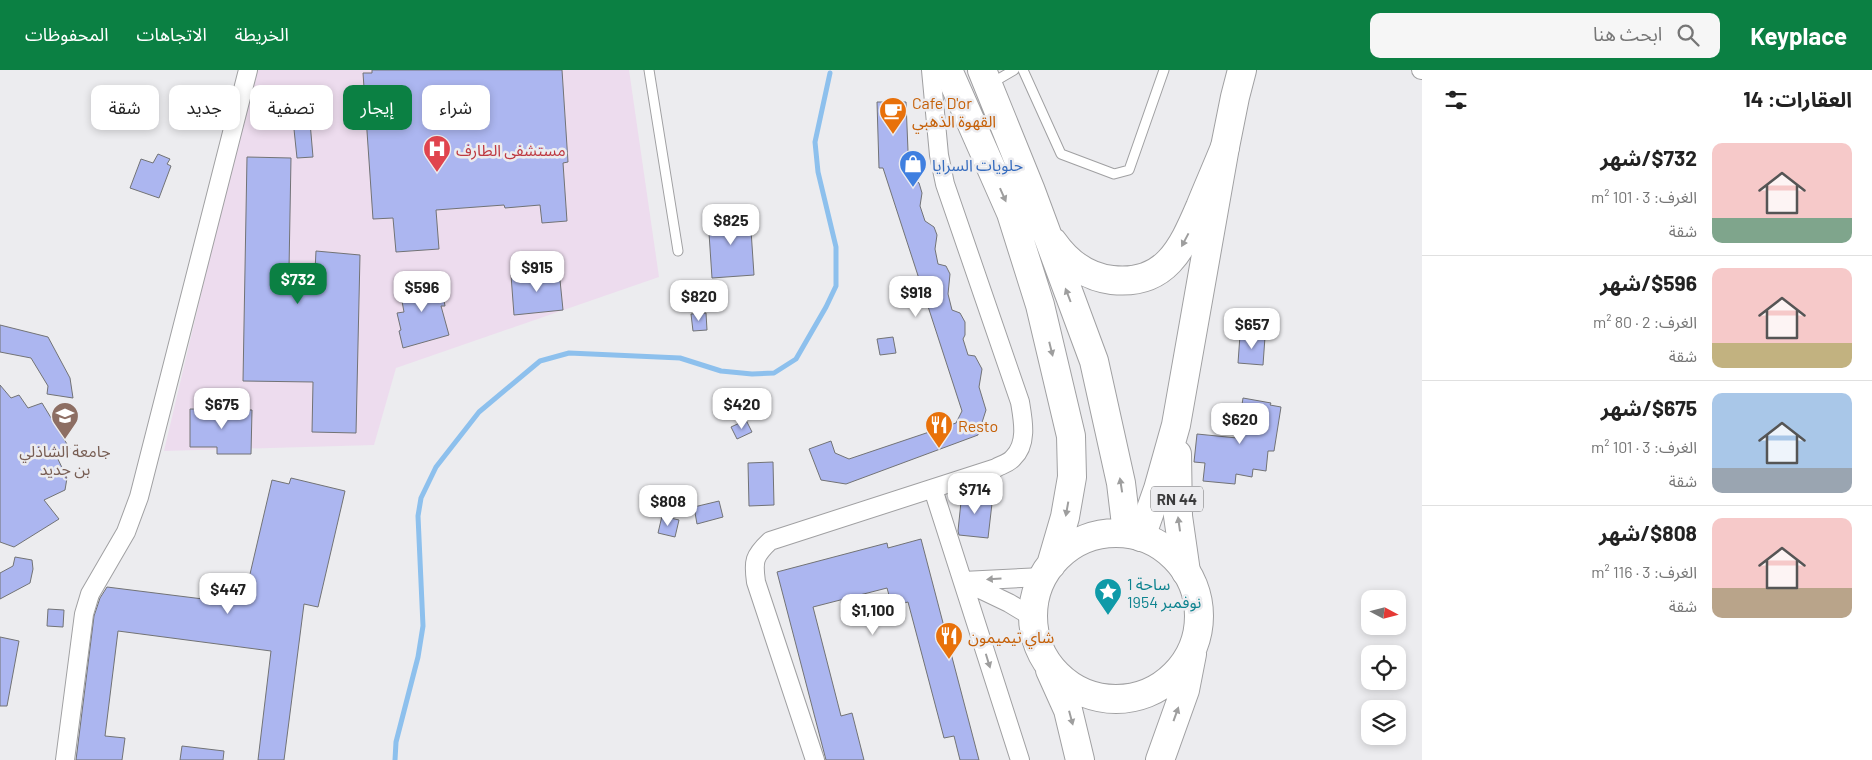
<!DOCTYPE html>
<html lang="ar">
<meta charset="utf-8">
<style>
:root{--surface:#fff;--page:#f6f6f6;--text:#222;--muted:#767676;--line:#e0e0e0;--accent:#0b8043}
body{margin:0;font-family:Barlow,"Noto Sans Arabic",sans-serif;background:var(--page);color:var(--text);direction:rtl;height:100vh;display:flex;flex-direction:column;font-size:19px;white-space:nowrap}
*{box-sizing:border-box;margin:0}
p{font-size:16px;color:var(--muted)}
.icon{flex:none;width:28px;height:28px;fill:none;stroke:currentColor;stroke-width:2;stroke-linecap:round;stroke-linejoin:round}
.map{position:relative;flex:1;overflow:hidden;direction:ltr}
.sheet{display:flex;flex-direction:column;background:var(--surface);width:450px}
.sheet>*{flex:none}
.guide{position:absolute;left:15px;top:15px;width:475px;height:45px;direction:rtl;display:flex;gap:10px}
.needle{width:32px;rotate:97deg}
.buttons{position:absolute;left:1361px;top:520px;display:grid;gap:10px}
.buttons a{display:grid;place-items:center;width:45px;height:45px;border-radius:10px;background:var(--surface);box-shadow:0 2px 8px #0003;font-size:25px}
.price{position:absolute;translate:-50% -42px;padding:0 11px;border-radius:10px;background:#fff;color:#222;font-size:16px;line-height:32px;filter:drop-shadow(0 1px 2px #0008)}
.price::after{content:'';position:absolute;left:50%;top:30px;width:15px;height:11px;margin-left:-8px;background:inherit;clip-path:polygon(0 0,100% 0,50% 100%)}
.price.on{background:var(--accent);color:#fff}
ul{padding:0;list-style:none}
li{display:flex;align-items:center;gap:15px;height:125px;padding:0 20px}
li+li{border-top:1px solid var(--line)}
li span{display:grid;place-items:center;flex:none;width:140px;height:100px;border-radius:10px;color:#555}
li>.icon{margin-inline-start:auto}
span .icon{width:60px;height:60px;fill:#fffc;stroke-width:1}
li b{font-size:21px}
h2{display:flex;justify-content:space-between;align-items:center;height:60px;padding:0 20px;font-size:21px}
.chip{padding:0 18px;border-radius:10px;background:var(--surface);box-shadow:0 2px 8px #0003;font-size:18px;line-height:45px}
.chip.on{background:var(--accent);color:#fff}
header{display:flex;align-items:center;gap:30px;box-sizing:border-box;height:70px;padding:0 25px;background:var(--accent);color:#fff}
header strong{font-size:24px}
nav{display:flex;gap:28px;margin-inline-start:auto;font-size:18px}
.search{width:350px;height:45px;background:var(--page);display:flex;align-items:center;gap:12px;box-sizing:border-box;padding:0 18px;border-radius:10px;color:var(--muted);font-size:19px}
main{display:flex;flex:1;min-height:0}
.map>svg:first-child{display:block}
.medical{fill:#eddcee}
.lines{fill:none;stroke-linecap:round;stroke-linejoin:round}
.stream{stroke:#8dc0ed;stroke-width:5}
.building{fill:#acb6f0;stroke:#727375}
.service-casing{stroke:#a0a0a2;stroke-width:11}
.minor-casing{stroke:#a0a0a2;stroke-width:20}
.primary-casing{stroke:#a0a0a2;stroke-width:30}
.trunk-casing{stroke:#a0a0a2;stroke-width:30}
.service{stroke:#fff;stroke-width:9}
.minor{stroke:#fff;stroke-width:18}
.primary{stroke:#fff;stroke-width:28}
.trunk{stroke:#fff;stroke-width:28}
.oneway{fill:#9e9e9e}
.labels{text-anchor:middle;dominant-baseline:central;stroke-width:5;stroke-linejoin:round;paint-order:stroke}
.shield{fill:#ececef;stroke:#717172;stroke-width:1}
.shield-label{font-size:15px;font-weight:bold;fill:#3c3c3d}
.food-label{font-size:16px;fill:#c56008;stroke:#ececef;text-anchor:start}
.health-label{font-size:16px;fill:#be3a42;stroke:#ececef;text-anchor:start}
.shop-label{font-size:16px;fill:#366cbe;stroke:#ececef;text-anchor:start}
.education-label{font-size:16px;fill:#785e54;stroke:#ececef}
.culture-label{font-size:16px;fill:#0d838f;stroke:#ececef;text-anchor:start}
</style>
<header>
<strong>Keyplace</strong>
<div class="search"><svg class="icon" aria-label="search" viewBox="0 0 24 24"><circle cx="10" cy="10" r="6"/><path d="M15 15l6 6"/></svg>ابحث هنا</div>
<nav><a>الخريطة</a><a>الاتجاهات</a><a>المحفوظات</a></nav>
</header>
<main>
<section class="sheet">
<h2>العقارات: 14<svg class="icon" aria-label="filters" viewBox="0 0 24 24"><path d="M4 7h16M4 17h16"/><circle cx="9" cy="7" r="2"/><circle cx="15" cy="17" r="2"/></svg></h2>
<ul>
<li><span style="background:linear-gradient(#f6c9c9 75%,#7fa58c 0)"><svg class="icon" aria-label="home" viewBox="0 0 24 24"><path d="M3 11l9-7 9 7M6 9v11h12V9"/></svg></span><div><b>$732/شهر</b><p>الغرف: 3 · 101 m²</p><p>شقة</p></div></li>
<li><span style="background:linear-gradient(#f6c9c9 75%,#c2b280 0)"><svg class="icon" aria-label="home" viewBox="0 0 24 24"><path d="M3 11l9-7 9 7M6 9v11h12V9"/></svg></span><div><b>$596/شهر</b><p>الغرف: 2 · 80 m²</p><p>شقة</p></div></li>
<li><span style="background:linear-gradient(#a9c7e8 75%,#9aa5b1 0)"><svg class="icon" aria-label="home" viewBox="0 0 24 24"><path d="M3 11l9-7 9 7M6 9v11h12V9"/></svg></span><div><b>$675/شهر</b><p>الغرف: 3 · 101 m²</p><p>شقة</p></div></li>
<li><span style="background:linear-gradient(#f6c9c9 70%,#b9a48a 0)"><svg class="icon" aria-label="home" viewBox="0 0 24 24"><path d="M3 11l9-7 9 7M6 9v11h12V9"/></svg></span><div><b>$808/شهر</b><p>الغرف: 3 · 116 m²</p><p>شقة</p></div></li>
</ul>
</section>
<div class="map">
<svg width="1422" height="690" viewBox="0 0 1422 690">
<rect width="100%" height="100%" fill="#ececef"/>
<!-- medical -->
<path class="medical" d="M254 0H629L659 207 396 298 374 375 164 381Z"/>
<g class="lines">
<!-- stream -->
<path class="stream" d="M395 690 396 672 418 587 423 556 418 446 421 428 436 397 479 342 540 291 569 283 680 288 721 301 752 304 774 303 796 289 826 237 836 216V177L818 102 815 72 830 3"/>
</g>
<!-- building -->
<path class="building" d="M372 0H562L568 92 563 93 567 151 542 153 540 135 505 138 504 135 436 140 439 179 396 182 393 148 373 149 363 3H372Z
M305 18 310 52 313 87 297 88 290 21Z
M877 32H906L909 105 919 113 922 123 920 136 925 151 934 157 937 165 935 179 938 194 946 196 950 204 948 224 952 240 960 243 965 252V265L963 269 968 285 975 286 982 299 979 317 986 340 978 365 846 414 821 410 809 379 831 371 835 383 849 389 956 353 962 341 883 98H879Z
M158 84 170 89 167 94 171 96 159 128 130 118 141 89 153 93Z
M247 87 291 88 289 200 315 201 316 181 360 185 356 363 312 362 313 312 243 311Z
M750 145 754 205 712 208 708 148Z
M559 200 563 240 514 245 511 205Z
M440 208 445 236H441L449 265 403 278 399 261 401 260 397 243 404 242 399 215Z
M706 243 707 260 693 261 691 244Z
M0 255 48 267 70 308 73 328 47 324 48 316 31 288 0 282Z
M1240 265 1265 267 1263 295 1238 293Z
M893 267 896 283 880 285 877 269Z
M0 315 11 328 19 325 28 338 42 333 70 379 55 383 67 408 65 420 44 430 59 449 14 477 0 472Z
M1243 328 1271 333 1270 335 1281 337 1274 381H1268L1266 401 1253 399 1252 407 1236 404 1235 414 1203 411 1205 393 1194 392 1197 364 1237 368Z
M190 339 252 340 251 384H217V377H190Z
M746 350 752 362 737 369 731 357Z
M773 392 774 435 749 436 748 393Z
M291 408 345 421 318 537 304 534 284 690H258L271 581 118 561 105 666 125 668 122 690H76L94 546 100 528 107 517 243 534 272 410 289 414Z
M962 422 993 425 988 468 959 465 958 461Z
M719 431 723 447 697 454 694 437Z
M662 446 679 450 675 467 658 463Z
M921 469 979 690H960L954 666 944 668 908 532 892 536 887 518 813 537 841 646 852 643 864 690H826L777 502 887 473 888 478Z
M15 487 32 490 33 499 30 513 0 529V503L13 496Z
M48 539 64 540 63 557 47 556Z
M0 567 19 571 7 636H0Z
M182 676 224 681 223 690H180Z"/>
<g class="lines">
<defs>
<path id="service" d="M649 0 678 181
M1023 0 1061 84 1114 104 1129 100 1164 0
M990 14 1014 0"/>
<path id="minor" d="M1421 0H1422
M933 419 1020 690
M1034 548 1009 533 963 511 1043 507
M65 690 84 544 90 524 126 462 139 427 248 0
M815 690 756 512C753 491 754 486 770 471L996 398C1001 395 1009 393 1013 388 1028 374 1023 350 1020 332L945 114 939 85 931 0"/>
<path id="primary" d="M1177 384 1178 446 1186 502
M1141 467 1158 419 1176 355 1225 77 1235 27 1242 0"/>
<path id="trunk" d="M948 0 1011 143 1040 235 1071 366 1072 407 1065 447 1051 495
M982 0 1031 121 1094 291 1121 413 1127 463
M1053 172C1067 192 1087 207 1112 210 1165 216 1182 179 1200 137 1208 117 1217 97 1225 77
M1033 546a83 83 0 1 1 166 0a83 83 0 1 1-166 0Z
M1050 600 1068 640 1080 690
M1160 690 1185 620 1192 584"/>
</defs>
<!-- service casing -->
<use href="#service" class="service-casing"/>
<!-- minor casing -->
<use href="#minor" class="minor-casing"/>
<!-- primary casing -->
<use href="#primary" class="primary-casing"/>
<!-- trunk casing -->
<use href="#trunk" class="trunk-casing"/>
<!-- service -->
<use href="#service" class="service"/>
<!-- minor -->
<use href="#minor" class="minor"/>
<!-- primary -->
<use href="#primary" class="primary"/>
<!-- trunk -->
<use href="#trunk" class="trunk"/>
</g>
<!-- one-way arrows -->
<defs><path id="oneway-solid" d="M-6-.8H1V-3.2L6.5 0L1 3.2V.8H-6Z" transform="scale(1.25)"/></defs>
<g class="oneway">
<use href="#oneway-solid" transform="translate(1003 125) rotate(66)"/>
<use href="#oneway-solid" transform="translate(1185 170) rotate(118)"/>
<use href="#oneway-solid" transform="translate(1068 225) rotate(-111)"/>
<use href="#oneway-solid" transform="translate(1051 279) rotate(76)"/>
<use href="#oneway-solid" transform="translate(1121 415) rotate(-99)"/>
<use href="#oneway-solid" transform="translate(1067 439) rotate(100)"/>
<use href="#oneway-solid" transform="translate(1179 454) rotate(-98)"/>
<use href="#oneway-solid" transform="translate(994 509) rotate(176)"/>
<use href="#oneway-solid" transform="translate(988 591) rotate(73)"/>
<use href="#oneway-solid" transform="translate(1176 644) rotate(-70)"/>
<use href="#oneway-solid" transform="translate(1071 648) rotate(75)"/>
</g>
<!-- icons -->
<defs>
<symbol id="cafe-pin" viewBox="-11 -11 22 30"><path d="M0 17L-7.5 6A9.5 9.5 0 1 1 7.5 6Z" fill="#e8710a" stroke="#ececef"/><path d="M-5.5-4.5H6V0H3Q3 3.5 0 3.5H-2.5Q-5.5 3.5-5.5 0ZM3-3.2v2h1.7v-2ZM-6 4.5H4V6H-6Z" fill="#fff"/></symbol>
<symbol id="hospital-pin" viewBox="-11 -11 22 30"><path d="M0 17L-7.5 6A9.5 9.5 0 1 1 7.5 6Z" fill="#e0444e" stroke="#ececef"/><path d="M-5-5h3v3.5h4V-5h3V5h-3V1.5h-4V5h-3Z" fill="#fff"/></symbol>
<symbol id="shop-pin" viewBox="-11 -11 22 30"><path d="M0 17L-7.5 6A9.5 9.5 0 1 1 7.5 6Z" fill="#3f7fe0" stroke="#ececef"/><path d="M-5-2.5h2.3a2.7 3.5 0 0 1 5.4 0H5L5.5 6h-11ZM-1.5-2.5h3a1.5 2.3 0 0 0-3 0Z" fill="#fff"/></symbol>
<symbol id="university-pin" viewBox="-11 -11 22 30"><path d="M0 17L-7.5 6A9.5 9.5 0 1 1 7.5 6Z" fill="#8d6e63" stroke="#ececef"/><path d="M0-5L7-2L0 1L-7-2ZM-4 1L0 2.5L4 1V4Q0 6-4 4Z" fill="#fff"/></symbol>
<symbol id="restaurant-pin" viewBox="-11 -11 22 30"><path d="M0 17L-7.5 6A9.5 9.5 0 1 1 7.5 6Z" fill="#e8710a" stroke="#ececef"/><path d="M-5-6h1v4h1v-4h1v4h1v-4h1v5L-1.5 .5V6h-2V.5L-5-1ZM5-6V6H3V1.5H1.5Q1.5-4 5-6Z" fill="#fff"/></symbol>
<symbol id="sight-pin" viewBox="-11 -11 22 30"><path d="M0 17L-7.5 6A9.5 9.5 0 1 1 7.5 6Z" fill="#0f9aa8" stroke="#ececef"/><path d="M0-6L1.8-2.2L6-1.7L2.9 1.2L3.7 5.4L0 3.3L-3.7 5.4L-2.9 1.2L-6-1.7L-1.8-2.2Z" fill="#fff"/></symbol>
</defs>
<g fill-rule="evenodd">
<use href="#cafe-pin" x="877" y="25" width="32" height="43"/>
<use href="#hospital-pin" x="421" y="63" width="32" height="43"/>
<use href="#shop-pin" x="897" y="78" width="32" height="43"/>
<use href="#university-pin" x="49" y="330" width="32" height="43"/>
<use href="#restaurant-pin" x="923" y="339" width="32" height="43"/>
<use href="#sight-pin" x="1092" y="506" width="32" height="43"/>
<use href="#restaurant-pin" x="933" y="550" width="32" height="43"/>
</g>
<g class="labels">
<!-- shield labels -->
<rect class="shield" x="1151" y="416.5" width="52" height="25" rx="4"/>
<g class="shield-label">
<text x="1177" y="429">RN 44</text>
</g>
<!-- food labels -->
<g class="food-label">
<text x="912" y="32">Cafe D'or<tspan x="912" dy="18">القهوة الذهبي</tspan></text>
<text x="958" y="355">Resto</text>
<text x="968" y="566">شاي تيميمون</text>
</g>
<!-- health labels -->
<g class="health-label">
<text x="456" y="79">مستشفى الطارف</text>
</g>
<!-- shop labels -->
<g class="shop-label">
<text x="932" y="94">حلويات السرايا</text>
</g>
<!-- education labels -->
<g class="education-label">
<text x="65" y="380">جامعة الشاذلي<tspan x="65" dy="18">بن جديد</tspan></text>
</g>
<!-- culture labels -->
<g class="culture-label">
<text x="1127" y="513">ساحة 1<tspan x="1127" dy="18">نوفمبر 1954</tspan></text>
</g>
</g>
</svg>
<div class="buttons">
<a><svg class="needle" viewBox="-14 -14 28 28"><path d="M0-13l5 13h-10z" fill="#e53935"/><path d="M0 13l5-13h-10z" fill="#767676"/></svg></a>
<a><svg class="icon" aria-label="locate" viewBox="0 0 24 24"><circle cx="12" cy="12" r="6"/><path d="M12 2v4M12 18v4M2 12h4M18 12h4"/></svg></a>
<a><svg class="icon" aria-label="layers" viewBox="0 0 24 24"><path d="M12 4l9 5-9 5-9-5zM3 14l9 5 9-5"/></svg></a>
</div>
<b class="price" style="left:731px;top:176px">$825</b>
<b class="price" style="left:537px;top:223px">$915</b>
<b class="price on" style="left:298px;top:235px">$732</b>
<b class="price" style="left:422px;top:243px">$596</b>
<b class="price" style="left:916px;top:248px">$918</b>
<b class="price" style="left:699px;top:252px">$820</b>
<b class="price" style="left:1252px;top:280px">$657</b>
<b class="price" style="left:222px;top:360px">$675</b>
<b class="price" style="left:742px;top:360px">$420</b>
<b class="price" style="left:1240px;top:375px">$620</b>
<b class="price" style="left:975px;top:445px">$714</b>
<b class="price" style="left:668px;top:457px">$808</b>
<b class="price" style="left:228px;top:545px">$447</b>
<b class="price" style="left:873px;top:566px">$1,100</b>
<div class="guide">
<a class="chip">شراء</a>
<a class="chip on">إيجار</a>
<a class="chip">تصفية</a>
<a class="chip">جديد</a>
<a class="chip">شقة</a>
</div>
</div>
</main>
